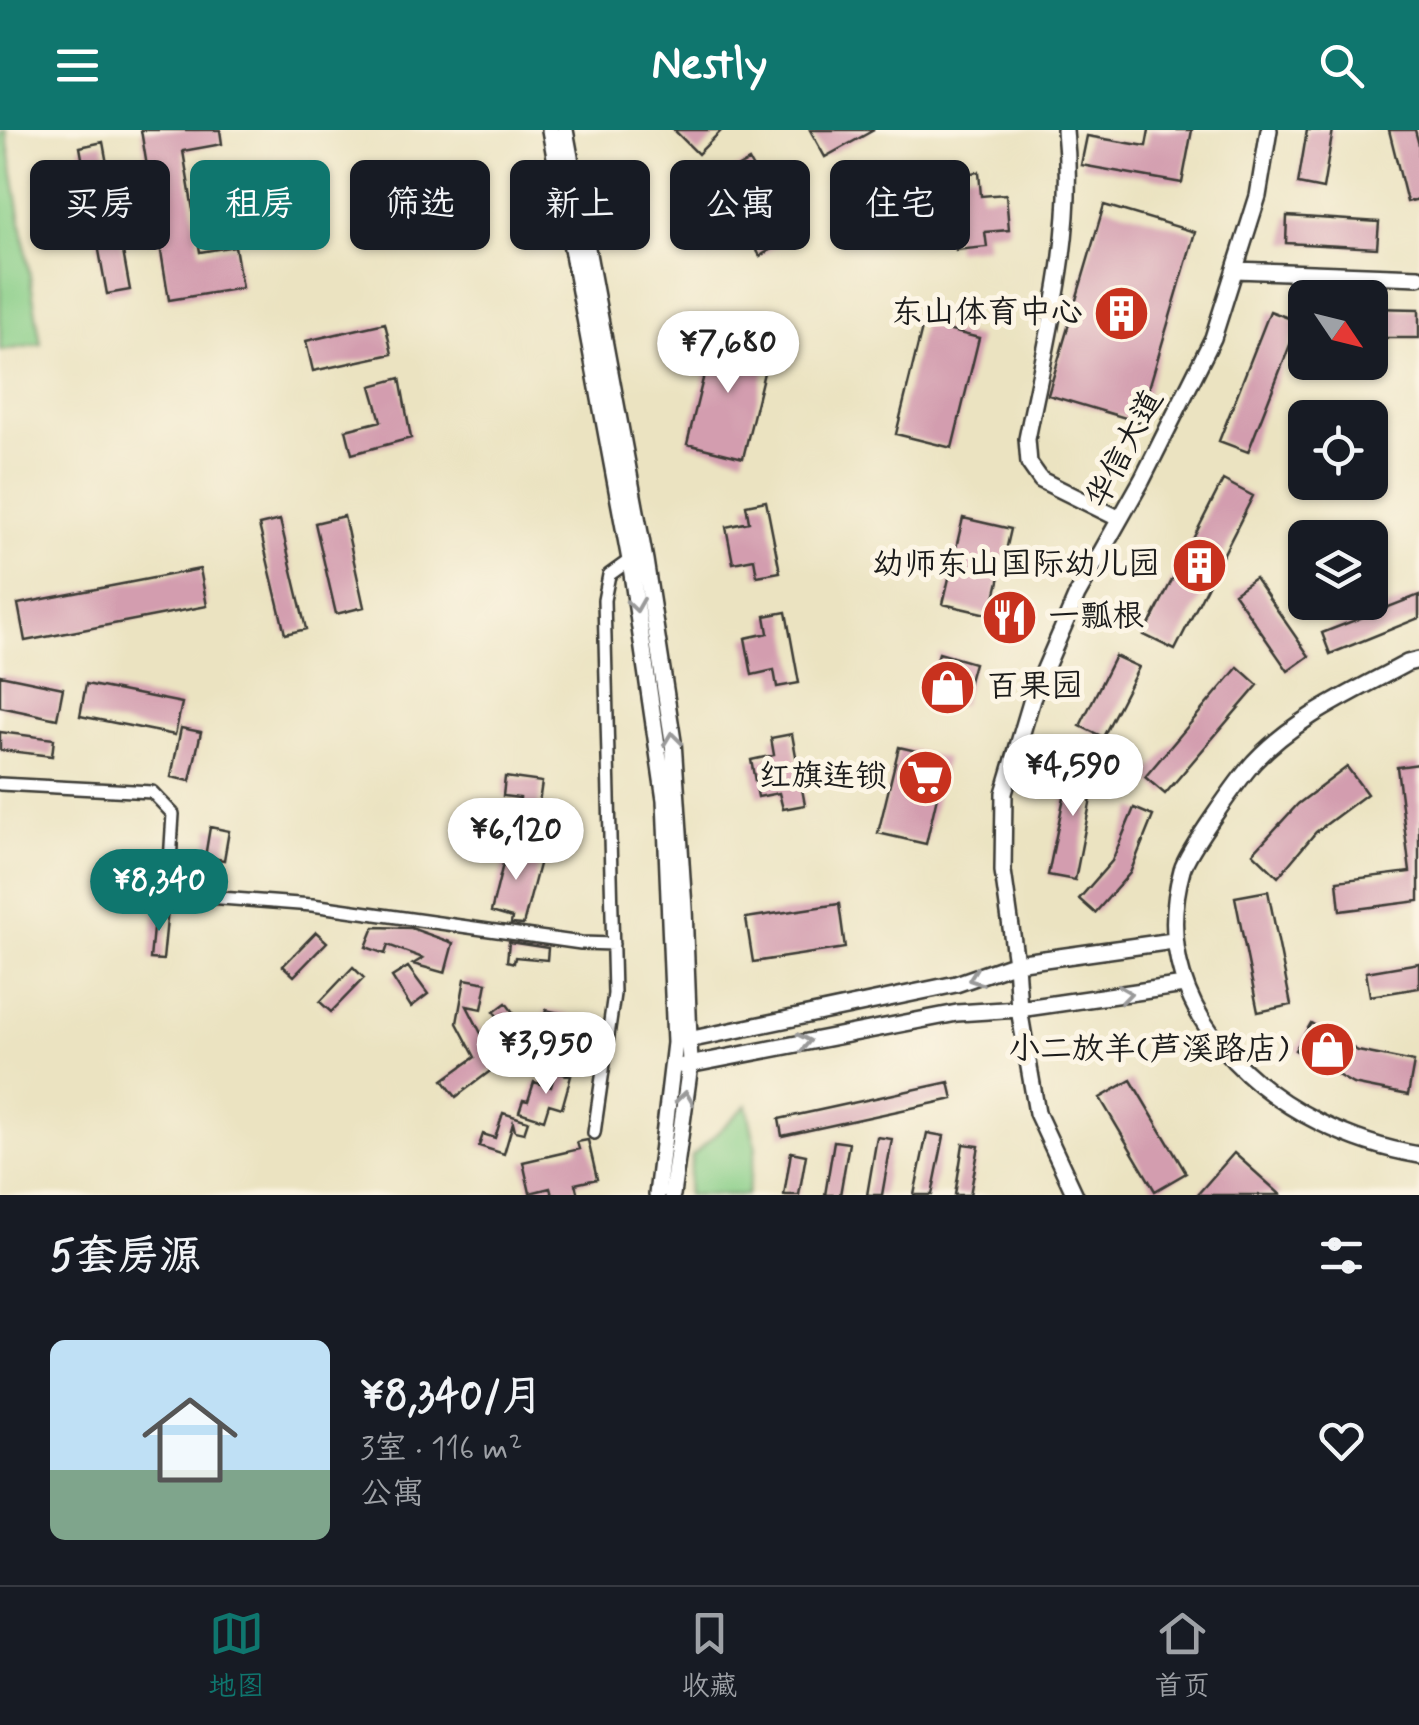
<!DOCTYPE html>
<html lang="zh">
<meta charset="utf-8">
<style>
:root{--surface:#171b24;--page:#20242c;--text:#f1f3f6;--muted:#9ea1a6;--line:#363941;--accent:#0f766e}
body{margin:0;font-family:Mynerve,"LXGW WenKai TC",sans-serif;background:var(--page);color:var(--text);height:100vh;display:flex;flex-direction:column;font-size:38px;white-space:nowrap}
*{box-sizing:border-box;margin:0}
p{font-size:32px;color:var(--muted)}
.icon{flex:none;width:55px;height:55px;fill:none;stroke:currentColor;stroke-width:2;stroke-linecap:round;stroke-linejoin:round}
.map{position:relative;height:1065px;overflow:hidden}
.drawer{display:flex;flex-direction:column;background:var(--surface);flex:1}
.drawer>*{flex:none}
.hud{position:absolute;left:30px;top:30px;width:1360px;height:90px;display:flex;gap:20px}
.needle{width:65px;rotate:125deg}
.tools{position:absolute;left:1288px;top:150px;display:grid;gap:20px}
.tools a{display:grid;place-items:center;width:100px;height:100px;border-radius:15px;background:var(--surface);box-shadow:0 2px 8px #0004;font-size:50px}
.price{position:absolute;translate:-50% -85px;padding:0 22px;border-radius:35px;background:#fff;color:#222;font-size:32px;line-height:65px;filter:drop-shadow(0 2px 5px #0008)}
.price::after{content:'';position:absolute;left:50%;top:60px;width:30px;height:22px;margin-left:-15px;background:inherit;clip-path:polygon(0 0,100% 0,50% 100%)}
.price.selected{background:var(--accent);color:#fff}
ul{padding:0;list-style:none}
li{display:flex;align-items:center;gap:30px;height:250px;padding:0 50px}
li span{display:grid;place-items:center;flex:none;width:280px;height:200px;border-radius:15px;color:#555}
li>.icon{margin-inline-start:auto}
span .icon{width:120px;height:120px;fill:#fffc;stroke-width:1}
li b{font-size:42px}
h2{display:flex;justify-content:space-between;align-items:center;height:120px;padding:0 50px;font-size:42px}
.tag{padding:0 35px;border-radius:15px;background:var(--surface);box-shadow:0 2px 8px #0004;font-size:35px;line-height:90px}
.tag.selected{background:var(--accent);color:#fff}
header{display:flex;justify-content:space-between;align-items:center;height:130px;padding:0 50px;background:var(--accent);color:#fff;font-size:45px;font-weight:700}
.tabs{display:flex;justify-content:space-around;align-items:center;height:140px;border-top:2px solid var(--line);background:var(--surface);font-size:28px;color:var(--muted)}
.tabs a{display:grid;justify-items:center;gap:5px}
.tabs .selected{color:var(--accent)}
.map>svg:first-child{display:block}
.green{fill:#89ce88;stroke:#527552;stroke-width:2.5}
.building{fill:#d39daf}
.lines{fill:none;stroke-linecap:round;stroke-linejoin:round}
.street-casing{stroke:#3b3a35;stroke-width:16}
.secondary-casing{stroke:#3b3a35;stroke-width:20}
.street{stroke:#fff;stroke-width:11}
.secondary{stroke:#fff;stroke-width:15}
.oneway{stroke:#999}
.labels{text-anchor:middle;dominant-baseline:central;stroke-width:10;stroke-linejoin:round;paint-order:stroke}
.poi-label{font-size:32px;fill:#1c1c1c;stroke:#fcf5e5;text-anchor:end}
.street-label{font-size:32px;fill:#1c1c1c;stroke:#fcf5e5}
</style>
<header><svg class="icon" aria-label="menu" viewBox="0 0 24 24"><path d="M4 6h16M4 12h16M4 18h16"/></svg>Nestly<svg class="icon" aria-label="search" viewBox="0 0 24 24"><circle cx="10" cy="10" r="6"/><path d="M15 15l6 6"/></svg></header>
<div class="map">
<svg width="1419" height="1065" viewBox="0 0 1419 1065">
<rect width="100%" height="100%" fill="#fcf5e5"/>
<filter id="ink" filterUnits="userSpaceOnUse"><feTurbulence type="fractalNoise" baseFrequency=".01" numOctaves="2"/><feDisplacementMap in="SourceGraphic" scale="20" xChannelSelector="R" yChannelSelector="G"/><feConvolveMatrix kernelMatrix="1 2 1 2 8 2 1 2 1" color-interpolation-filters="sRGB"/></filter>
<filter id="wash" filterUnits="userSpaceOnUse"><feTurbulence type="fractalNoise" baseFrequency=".0048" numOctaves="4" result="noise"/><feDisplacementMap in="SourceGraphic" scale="40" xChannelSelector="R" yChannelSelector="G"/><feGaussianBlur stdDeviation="2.25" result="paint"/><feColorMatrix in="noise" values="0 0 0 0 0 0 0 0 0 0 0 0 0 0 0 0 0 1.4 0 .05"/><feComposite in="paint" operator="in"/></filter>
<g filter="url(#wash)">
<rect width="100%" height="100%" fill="#ebe3c1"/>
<!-- green -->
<path class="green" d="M6 0 41 214 0 221V2Z
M747 975 756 1018 747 1065H687L692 1026Z"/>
<g id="blocks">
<!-- building -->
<path class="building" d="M141 0H220L222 14 183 21 200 122 235 116 242 158 169 170Z
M674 0H722L698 24Z
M810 0H874L825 27Z
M1149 0H1192L1182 53 1081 35 1087 6 1146 16Z
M1307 0H1333L1323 59 1298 54Z
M1389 0H1415L1419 15V69L1407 72Z
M103 12 130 160 107 164 80 17Z
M749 31 762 54 781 43 799 74 778 86 791 107 760 126 748 105 735 113 719 87 738 75 721 47Z
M979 42 981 66 1006 64 1009 100 985 102 987 117 956 120 954 98 922 101 919 70 945 67 944 46Z
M1104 75 1195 102 1139 292 1048 265Z
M1287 86 1379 92 1377 118 1286 113Z
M1370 178 1419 179V208H1370Z
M1270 181 1299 192 1248 322 1219 311Z
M385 193 392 224 313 241 306 211Z
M923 194 979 208 952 318 896 304Z
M714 204 770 218 743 328 687 314Z
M400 248 411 308 352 324 346 300 381 291 371 256Z
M1223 350 1253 366 1175 520 1144 505Z
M766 371 780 442 757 446 754 429 733 433 726 397 749 392 746 375Z
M344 386 364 477 336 484 315 393Z
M963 388 1011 399 991 485 943 474Z
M280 390 306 499 285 504 259 395Z
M200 439 207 476 25 511 18 474Z
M1255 448 1309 526 1288 541 1234 463Z
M1419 465V488L1330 524 1322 503Z
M786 482 799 553 777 557 774 540 752 545 745 508 768 503 765 486Z
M939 523 974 533 962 576 926 565Z
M1115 526 1139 537 1103 607 1080 596Z
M1238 537 1258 555 1165 664 1145 647Z
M0 545 63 558 57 589 0 577Z
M86 554 182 573 175 605 80 586Z
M181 598 201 602 190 651 171 647Z
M0 602 54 609 52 626 0 620Z
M792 604 805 675 783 679 779 663 758 667 751 630 774 625 771 608Z
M899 617 946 628 926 714 878 703Z
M1072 628 1098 633 1075 750 1048 745Z
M1419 634V771L1340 781 1337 751 1410 742 1397 637Z
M1347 637 1367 664 1316 702 1278 747 1253 723 1298 674Z
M505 647 542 652 535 700 516 697 520 668 503 666Z
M1134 678 1153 686 1130 743 1095 783 1079 769 1112 731Z
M210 697 229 701 224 730 205 727Z
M508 714 542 723 523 795 511 794 512 788 491 782Z
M1268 761 1291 875 1258 882 1235 767Z
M839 774 845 818 753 832 746 788Z
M155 778 168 779 163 830 150 829Z
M374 797 411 798 453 813 445 843 413 834 423 828 388 815 385 824 366 817Z
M316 802 327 812 294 846 283 836Z
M509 812 548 818 547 830 515 827 514 833 507 831Z
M1419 833V858L1370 866 1366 842Z
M353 837 364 848 331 882 320 872Z
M408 837 428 864 411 877 392 847Z
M465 849 487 853 482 879 467 876 488 917 509 901 494 882 506 873 527 901 516 910 522 917 456 967 443 950 475 927 457 893Z
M546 880 572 886 566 906 541 900Z
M1311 893 1358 921 1414 932 1408 965 1353 954 1295 920Z
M555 942 571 946 562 978 549 974 544 990 519 982 523 970 528 971 534 952 551 957Z
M1131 950 1186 1043 1155 1061 1100 968Z
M949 952 953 969 782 1006 779 989Z
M503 983 528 991 524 1003 515 1001 513 993 504 1024 479 1016 483 1004 495 1008Z
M927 1003 944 1006 932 1065H914Z
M877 1007 892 1009 882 1065H867Z
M588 1010 597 1049 575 1054 578 1065H552L550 1058 530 1063 523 1032 579 1019 577 1012Z
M834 1011 849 1013 840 1065H825Z
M963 1014 979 1016 970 1065H955Z
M791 1022 806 1025 799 1065H784Z
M1234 1023 1281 1065H1197Z"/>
</g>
</g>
<g filter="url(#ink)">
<use href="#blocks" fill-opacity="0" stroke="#3b3a35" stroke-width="2.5"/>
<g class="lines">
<defs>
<path id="street" d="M0 654 152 662 173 684 168 764 312 775 581 813 613 814
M594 1003 614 864 604 470 609 445 630 430"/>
<path id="secondary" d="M550 0 630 430 665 670 675 913 657 1065
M565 0 645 430 673 611 684 778 690 935 672 1065
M1065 0C1076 104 1047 208 1027 309L1029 333 1041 350 1120 389
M1235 140 1419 147
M1419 530 1407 533C1354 562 1296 587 1254 632 1239 649 1188 720 1182 740 1140 892 1284 1002 1419 1025
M683 911 956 854 1016 833 1173 811
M683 936 957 883 1019 879 1184 855
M1075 1065 1037 983 1019 879 1016 833 1003 741 1004 663 1032 569 1077 465 1142 350 1213 208 1258 66 1269 0"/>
</defs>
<!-- street casing -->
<use href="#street" class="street-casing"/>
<!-- secondary casing -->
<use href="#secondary" class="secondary-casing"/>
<!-- street -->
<use href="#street" class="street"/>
<!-- secondary -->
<use href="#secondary" class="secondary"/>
</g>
<!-- one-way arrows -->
<defs><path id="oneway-chevron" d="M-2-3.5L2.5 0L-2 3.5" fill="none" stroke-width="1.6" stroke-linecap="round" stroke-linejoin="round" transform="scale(2.5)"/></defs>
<g class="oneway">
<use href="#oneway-chevron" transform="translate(636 475) rotate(82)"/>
<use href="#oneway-chevron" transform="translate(672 609) rotate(-97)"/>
<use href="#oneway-chevron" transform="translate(975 848) rotate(160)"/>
<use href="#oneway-chevron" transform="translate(1125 864) rotate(-8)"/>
<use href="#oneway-chevron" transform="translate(804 912) rotate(-11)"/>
<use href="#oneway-chevron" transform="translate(685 968) rotate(-82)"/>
</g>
</g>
<!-- icons -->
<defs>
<symbol id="building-disc" viewBox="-11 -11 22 22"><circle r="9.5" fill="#c8321e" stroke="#fcf5e5"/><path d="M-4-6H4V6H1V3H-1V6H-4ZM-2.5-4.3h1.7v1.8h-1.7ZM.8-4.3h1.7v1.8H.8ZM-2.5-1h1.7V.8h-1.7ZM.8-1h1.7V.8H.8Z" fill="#fff"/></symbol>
<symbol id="restaurant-disc" viewBox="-11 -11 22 22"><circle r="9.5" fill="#c8321e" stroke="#fcf5e5"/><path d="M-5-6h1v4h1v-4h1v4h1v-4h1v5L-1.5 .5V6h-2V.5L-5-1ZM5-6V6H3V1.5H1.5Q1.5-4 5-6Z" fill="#fff"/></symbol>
<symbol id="shop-disc" viewBox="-11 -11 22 22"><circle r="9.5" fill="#c8321e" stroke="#fcf5e5"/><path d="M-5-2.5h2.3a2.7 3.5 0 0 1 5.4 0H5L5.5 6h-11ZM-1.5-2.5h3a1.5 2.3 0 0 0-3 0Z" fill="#fff"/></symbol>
<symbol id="supermarket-disc" viewBox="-11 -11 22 22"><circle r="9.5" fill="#c8321e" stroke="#fcf5e5"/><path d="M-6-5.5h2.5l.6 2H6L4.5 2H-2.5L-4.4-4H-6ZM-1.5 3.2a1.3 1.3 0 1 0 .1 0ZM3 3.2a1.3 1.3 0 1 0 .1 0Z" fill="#fff"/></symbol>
</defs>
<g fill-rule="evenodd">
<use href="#building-disc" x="1090" y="152" width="63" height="63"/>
<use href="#building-disc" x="1168" y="404" width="63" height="63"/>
<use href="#restaurant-disc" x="978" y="456" width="63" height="63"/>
<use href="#shop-disc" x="916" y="526" width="63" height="63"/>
<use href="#supermarket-disc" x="894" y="616" width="63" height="63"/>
<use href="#shop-disc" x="1296" y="888" width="63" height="63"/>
</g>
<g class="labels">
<!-- poi labels -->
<g class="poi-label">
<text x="1083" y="183">东山体育中心</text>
<text x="1160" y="435">幼师东山国际幼儿园</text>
<text x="1048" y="487" text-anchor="start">一瓢根</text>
<text x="987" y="557" text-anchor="start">百果园</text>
<text x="887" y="647">红旗连锁</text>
<text x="1289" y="920">小二放羊(芦溪路店)</text>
</g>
<!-- street labels -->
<g class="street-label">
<text transform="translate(1125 319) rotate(-62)">华信大道</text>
</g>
</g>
</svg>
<div class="tools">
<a><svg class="needle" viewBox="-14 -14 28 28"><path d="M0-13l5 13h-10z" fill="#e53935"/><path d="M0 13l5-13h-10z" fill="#9ea1a6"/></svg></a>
<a><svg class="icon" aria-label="locate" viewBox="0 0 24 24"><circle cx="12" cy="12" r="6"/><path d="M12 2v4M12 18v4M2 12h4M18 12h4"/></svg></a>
<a><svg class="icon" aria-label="layers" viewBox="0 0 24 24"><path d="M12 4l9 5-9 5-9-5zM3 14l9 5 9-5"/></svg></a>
</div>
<b class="price" style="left:728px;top:266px">¥7,680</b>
<b class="price" style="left:1073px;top:689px">¥4,590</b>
<b class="price" style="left:516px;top:753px">¥6,120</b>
<b class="price selected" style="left:159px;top:804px">¥8,340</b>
<b class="price" style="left:546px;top:967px">¥3,950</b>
<div class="hud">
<a class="tag">买房</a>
<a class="tag selected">租房</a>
<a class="tag">筛选</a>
<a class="tag">新上</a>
<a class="tag">公寓</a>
<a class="tag">住宅</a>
</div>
</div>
<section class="drawer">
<h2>5套房源<svg class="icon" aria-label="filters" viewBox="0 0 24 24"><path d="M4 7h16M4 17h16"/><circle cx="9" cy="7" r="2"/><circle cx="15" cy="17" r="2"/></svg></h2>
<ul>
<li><span style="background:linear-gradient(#bfe0f5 65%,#7fa58c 0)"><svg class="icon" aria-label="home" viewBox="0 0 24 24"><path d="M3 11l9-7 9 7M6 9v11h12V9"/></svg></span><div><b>¥8,340/月</b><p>3室 · 116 m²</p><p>公寓</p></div><svg class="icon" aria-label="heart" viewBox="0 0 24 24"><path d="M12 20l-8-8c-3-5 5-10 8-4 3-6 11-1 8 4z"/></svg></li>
</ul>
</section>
<nav class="tabs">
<a class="selected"><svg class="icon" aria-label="map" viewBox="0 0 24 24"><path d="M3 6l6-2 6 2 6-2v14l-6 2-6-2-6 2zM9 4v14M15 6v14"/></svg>地图</a>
<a><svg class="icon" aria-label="saved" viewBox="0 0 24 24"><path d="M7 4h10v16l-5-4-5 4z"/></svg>收藏</a>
<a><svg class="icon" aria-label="home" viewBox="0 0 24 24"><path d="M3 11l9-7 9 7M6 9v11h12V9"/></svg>首页</a>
</nav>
